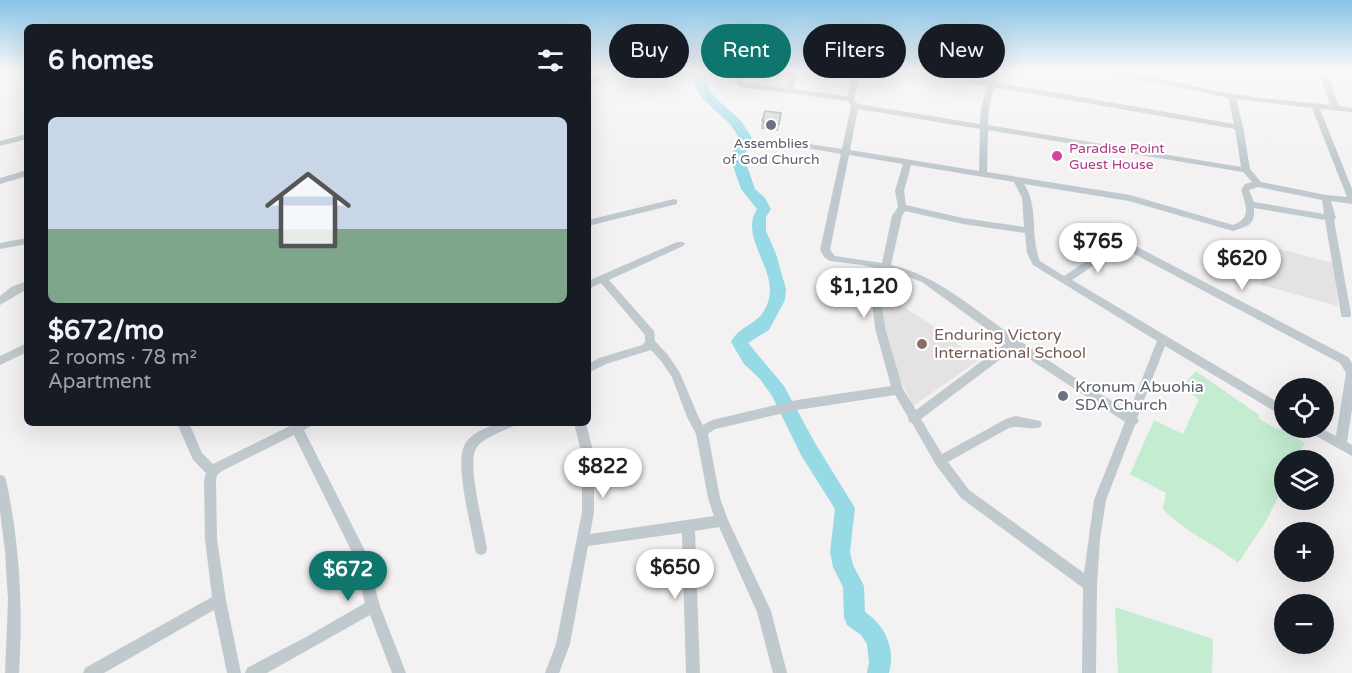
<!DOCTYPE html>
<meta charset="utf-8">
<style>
:root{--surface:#171b24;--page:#242831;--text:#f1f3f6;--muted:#9ea1a6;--line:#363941;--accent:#0f766e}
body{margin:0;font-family:"Varela Round",sans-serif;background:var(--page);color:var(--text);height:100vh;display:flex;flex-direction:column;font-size:22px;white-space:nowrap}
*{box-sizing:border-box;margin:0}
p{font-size:20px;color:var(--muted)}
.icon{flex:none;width:33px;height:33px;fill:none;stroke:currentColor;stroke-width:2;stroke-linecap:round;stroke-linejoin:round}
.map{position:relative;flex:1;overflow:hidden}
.panel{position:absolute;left:24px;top:24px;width:567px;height:402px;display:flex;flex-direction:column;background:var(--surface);border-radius:9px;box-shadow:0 6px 24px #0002}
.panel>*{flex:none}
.hud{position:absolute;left:609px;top:24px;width:570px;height:54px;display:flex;gap:12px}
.controls{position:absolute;left:1274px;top:378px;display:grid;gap:12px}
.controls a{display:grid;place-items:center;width:60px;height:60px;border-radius:50%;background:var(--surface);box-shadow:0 6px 24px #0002;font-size:30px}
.price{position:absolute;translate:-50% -51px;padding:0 14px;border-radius:21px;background:#fff;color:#222;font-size:20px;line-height:39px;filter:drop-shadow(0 2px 3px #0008)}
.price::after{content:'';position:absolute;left:50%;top:36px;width:18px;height:14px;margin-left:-9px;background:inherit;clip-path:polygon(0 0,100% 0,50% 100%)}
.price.current{background:var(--accent);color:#fff}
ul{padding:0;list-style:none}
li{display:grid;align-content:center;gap:12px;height:318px;padding:0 24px}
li+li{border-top:2px solid var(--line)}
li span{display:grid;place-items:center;height:186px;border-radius:9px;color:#555}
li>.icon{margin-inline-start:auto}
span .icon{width:108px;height:108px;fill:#fffc;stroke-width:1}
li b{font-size:26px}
h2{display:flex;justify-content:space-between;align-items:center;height:72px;padding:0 24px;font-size:26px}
.tag{padding:0 21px;border-radius:27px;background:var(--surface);box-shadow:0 6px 24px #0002;font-size:21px;line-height:54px}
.tag.current{background:var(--accent);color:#fff}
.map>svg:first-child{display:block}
.education{fill:#e4e2e2}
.green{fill:#c4ecd1}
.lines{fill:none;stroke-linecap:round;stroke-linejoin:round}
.river{fill:#96dae5;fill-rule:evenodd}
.minor{fill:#c0c9ce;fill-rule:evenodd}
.wall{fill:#afb1b5}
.building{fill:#cbced3;stroke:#8e9094;stroke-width:1.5}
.worship-dot{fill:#6b7280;stroke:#fff;stroke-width:2}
.hotel-dot{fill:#d1479c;stroke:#fff;stroke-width:2}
.education-dot{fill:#8d6e63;stroke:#fff;stroke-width:2}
.labels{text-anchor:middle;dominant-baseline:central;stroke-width:4.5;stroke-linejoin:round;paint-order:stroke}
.far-worship-label{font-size:14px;fill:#5b616d;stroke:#fff}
.far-hotel-label{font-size:14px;fill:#b23c85;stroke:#fff;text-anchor:start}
.education-label{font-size:16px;fill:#785e54;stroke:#fff;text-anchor:start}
.worship-label{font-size:16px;fill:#5b616d;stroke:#fff;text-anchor:start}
</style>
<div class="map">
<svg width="1352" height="673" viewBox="0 0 1352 673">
<rect width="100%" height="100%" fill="#f3f1f1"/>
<!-- education -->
<path class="education" d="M1263 245 1334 263 1338 306 1262 285Z
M884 295 940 330 978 361 913 406 890 358 883 321Z"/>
<!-- green -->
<path class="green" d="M1196 371 1259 415V419L1279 430 1280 428 1305 443 1296 460H1284V485L1265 523 1238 563C1214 543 1184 532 1163 509L1166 493 1130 474 1154 420 1183 434 1199 399 1181 387Z
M1115 607 1213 639 1212 673H1118Z"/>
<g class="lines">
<!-- river -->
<path class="river" d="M694 70H706C702 93 726 105 740 120 745 126 749 133 753 140L745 154 746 163 755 189 765 198 771 209 766 217V231L776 254 786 289 785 300 769 330 748 343 784 386 815 443 855 508 850 552 853 565 864 586 865 612C885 625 896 649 889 673H867L869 662 867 644 861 635 847 625 844 617 843 587 833 567 830 552 835 509 801 455 772 396 760 379 744 364 731 342C742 322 763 326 769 298 776 268 739 236 757 209L741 189 732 163V154L740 140C737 135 734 129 730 124 715 109 690 94 694 70Z"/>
<!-- minor -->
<path class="minor" d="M614 70H624L588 85V80Z
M738 70H746L742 80 745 83 786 88 792 70H800L793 89 847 96 854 70H862L854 99 858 104 980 124 981 108 987 86 885 72 881 70H902L988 81 991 70H999L996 82 1234 124 1228 98 1164 84 1091 72 1087 70C1135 70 1182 85 1229 93 1262 99 1297 101 1330 105L1318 70H1326L1339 106 1352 108V112L1320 109 1352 189V204L1331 201 1336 218 1334 220 1351 314 1350 317H1342L1341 314 1325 220 1254 208C1255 225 1249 226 1233 231L1129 201 1024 184C1039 206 1030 236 1040 261L1064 276 1115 242 1126 241 1348 357 1352 363V409L1347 442 1352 445V456L1307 431 1305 428H1320L1336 436 1346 373 1340 363 1121 247 1072 280 1284 406V417L1165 346 1137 418 1139 421 1135 425 1106 500 1100 539 1097 585 1096 673H1082L1083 588 961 498 936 465 912 423 909 422 908 417 895 395 797 410 715 429 708 434 720 498 728 520 771 611 787 673H773L757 612 719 527 695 531 700 673H686L682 533 588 546 570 644 559 673H545L556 644 582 512V455L574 423H586L594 455V512L590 534 714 516 708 498 696 434 687 417 672 377 661 361 651 350 606 364 588 373V364L599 358 642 345 645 342V335L601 283 588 289V281L677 242H683L685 244 683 246 609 280 654 331 655 341 668 355 680 373 698 416 703 425 712 420 797 400 891 386 875 328 871 295 883 280 894 272 862 265 830 261 824 257 820 250 841 154 784 144 780 142 784 140 842 149 851 106 848 101 740 87 734 80ZM994 87 1235 129 1241 167 988 125 989 108ZM1236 99 1312 108 1347 197 1326 195 1261 182 1250 169 1243 127ZM858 109 980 129 979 171 850 150ZM988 130 1243 172 1252 182 1245 184 1241 190C1246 206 1252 218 1233 225L1130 195 987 172ZM849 155 903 164 895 191 898 207 892 216 882 263 835 256 830 250ZM911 165 1014 182 1022 198 1024 227 963 218 906 205 904 191ZM1258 187 1322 200 1324 214 1254 202 1249 190ZM905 211 963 224 1025 233 1027 253 1033 265 1157 341 1129 412C1091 388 1053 364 1017 339 978 313 938 275 891 265L902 216ZM904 275 922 282 1006 343 916 410 903 389 885 328 881 296 889 286ZM1014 349 1125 422 1094 500 1084 573 969 490 948 462 1009 428C1020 425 1030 431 1040 427L1042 424 1040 421 1016 416 1006 419 942 454 921 419Z
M27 134V139L0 146V141Z
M27 170V176L0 184V178Z
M674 199 677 200V204L588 226V220Z
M27 238V244L0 249V243Z
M27 281V289L0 305V296L11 287Z
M27 343V352L0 365V356Z
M177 423H189L202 453 213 464 296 423H313L311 426 304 430 365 551 380 606 406 673H392L370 615 267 673H245L247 668 306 637 365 603 352 552 294 435 222 471 217 475 216 480 217 539 226 600 241 673H227L214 610 104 673H83L85 668 212 597 205 539 204 480 206 473 193 460Z
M498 423H516L514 426C502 432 480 438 475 451 468 468 484 528 487 549L486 553 481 555 476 553 475 549C471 526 455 465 464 446 470 433 486 428 498 423Z
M0 475 4 476 6 480C20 544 23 608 19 673H5L8 600 5 552 0 511Z"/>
</g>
<!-- wall -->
<path class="wall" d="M762 121H780L778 131 761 129Z"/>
<!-- building -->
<path class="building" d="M765 111 781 113 779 124 762 121Z"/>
<!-- sky -->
<linearGradient id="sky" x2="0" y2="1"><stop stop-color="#87c3e7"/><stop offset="0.43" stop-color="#faf9f9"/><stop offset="1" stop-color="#faf9f9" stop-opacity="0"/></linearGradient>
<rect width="1352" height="164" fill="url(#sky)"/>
<!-- markers -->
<g class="worship-dot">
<circle cx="771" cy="125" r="6"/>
<circle cx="1063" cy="396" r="6"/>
</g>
<circle class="hotel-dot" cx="1057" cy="156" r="6"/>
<circle class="education-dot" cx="922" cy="344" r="6"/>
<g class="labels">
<!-- far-worship labels -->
<g class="far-worship-label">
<text x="771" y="143">Assemblies<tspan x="771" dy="16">of God Church</tspan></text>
</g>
<!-- far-hotel labels -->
<g class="far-hotel-label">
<text x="1069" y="148">Paradise Point<tspan x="1069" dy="16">Guest House</tspan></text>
</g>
<!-- education labels -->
<g class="education-label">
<text x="934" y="335">Enduring Victory<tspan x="934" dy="18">International School</tspan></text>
</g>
<!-- worship labels -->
<g class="worship-label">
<text x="1075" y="387">Kronum Abuohia<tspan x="1075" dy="18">SDA Church</tspan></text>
</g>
</g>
</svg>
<div class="controls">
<a><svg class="icon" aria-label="locate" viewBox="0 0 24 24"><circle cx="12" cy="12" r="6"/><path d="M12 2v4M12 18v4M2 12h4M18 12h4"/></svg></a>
<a><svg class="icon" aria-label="layers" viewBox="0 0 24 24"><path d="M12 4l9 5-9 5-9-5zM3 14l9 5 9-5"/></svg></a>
<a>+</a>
<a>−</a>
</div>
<b class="price" style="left:1098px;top:274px">$765</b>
<b class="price" style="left:1242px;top:291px">$620</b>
<b class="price" style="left:864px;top:319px">$1,120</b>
<b class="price" style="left:603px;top:499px">$822</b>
<b class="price" style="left:675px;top:600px">$650</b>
<b class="price current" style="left:348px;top:602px">$672</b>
<div class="hud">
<a class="tag">Buy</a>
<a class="tag current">Rent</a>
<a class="tag">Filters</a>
<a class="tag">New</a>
</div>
<section class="panel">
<h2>6 homes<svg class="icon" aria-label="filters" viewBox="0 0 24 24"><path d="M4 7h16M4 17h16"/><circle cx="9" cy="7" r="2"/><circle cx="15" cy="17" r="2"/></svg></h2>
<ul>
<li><span style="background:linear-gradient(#c9d6e8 60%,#7fa58c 0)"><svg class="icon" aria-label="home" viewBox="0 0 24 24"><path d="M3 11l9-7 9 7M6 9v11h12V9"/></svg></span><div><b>$672/mo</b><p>2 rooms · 78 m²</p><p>Apartment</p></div></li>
</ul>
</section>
</div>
